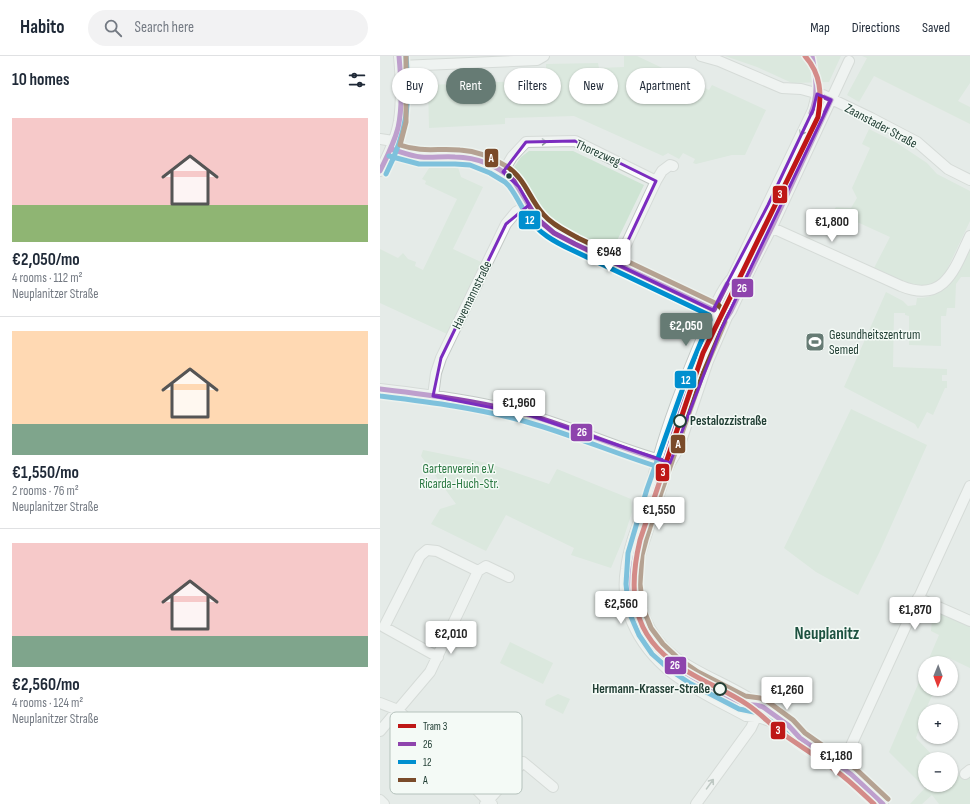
<!DOCTYPE html>
<meta charset="utf-8">
<style>
:root{--surface:#fff;--page:#f2f2f3;--text:#1f2937;--muted:#747a83;--line:#e0e1e3;--accent:#667b74}
body{margin:0;font-family:"Sofia Sans Condensed",sans-serif;background:var(--page);color:var(--text);height:100vh;display:flex;flex-direction:column;font-size:15px;white-space:nowrap}
*{box-sizing:border-box;margin:0}
p{font-size:13px;color:var(--muted)}
.icon{flex:none;width:22px;height:22px;fill:none;stroke:currentColor;stroke-width:2;stroke-linecap:round;stroke-linejoin:round}
.map{position:relative;flex:1;overflow:hidden}
.panel{display:flex;flex-direction:column;background:var(--surface);width:380px}
.panel>*{flex:none}
.top-card{position:absolute;left:12px;top:12px;width:380px;height:36px;display:flex;gap:8px}
.needle{width:26px;rotate:181deg}
.buttons{position:absolute;left:538px;top:600px;display:grid;gap:8px}
.buttons a{display:grid;place-items:center;width:40px;height:40px;border-radius:50%;background:var(--surface);box-shadow:0 1px 3px #0004;font-size:20px}
.price{position:absolute;translate:-50% -34px;padding:0 9px;border-radius:4px;background:#fff;color:#222;font-size:13px;line-height:26px;filter:drop-shadow(0 1px 2px #0008)}
.price::after{content:'';position:absolute;left:50%;top:24px;width:12px;height:9px;margin-left:-6px;background:inherit;clip-path:polygon(0 0,100% 0,50% 100%)}
.price.active{background:var(--accent);color:#fff}
ul{padding:0;list-style:none}
li{display:grid;align-content:center;gap:8px;height:212px;padding:0 12px}
li+li{border-top:1px solid var(--line)}
li span{display:grid;place-items:center;height:124px;border-radius:0px;color:#555}
li>.icon{margin-inline-start:auto}
span .icon{width:72px;height:72px;fill:#fffc;stroke-width:1}
li b{font-size:17px}
h2{display:flex;justify-content:space-between;align-items:center;height:48px;padding:0 12px;font-size:17px}
.tag{padding:0 14px;border-radius:18px;background:var(--surface);box-shadow:0 1px 3px #0004;font-size:14px;line-height:36px}
.tag.active{background:var(--accent);color:#fff}
header{display:flex;align-items:center;gap:24px;box-sizing:border-box;height:56px;padding:0 20px;background:var(--surface);border-bottom:1px solid var(--line)}
header strong{font-size:19px}
nav{display:flex;gap:22px;margin-inline-start:auto;font-size:14px}
.search{width:280px;height:36px;background:var(--page);display:flex;align-items:center;gap:10px;box-sizing:border-box;padding:0 14px;border-radius:22px;color:var(--muted);font-size:15px}
main{display:flex;flex:1;min-height:0}
.map>svg:first-child{display:block}
.green{fill:#cee4d3}
.lines{fill:none;stroke-linecap:round;stroke-linejoin:round}
.minor-casing{stroke:#c2c8c5;stroke-width:12}
.minor{stroke:#fbfcfc;stroke-width:10}
.bus-1-casing{stroke:#f4faf6;stroke-width:8}
.bus-2-casing{stroke:#f4faf6;stroke-width:8}
.bus-3-casing{stroke:#f4faf6;stroke-width:8}
.bus-1{stroke:#8e44ad;stroke-width:5}
.bus-2{stroke:#008fcf;stroke-width:5}
.bus-3{stroke:#7a4b2a;stroke-width:5}
.tram-1-casing{stroke:#f4faf6;stroke-width:8}
.tram-1{stroke:#be1716;stroke-width:5}
.oneway{stroke:#8e9e98}
.marked{fill:none;stroke:#7b2cbf;stroke-width:3;stroke-linejoin:round}
.bus-dot{fill:#223f35;stroke:#f4faf6;stroke-width:1.5}
.stop-dot{fill:#f4faf6;stroke:#223f35;stroke-width:2}
.labels{text-anchor:middle;dominant-baseline:central;stroke-width:3;stroke-linejoin:round;paint-order:stroke}
.street-label{font-size:13px;fill:#223f35;stroke:#f4faf6}
.poi-label{font-size:13px;fill:#223f35;stroke:#f4faf6;text-anchor:start}
.stop-label{font-size:13px;font-weight:bold;fill:#223f35;stroke:#f4faf6;text-anchor:start}
.park-label{font-size:13px;fill:#2a7841;stroke:#f4faf6}
.district-label{font-size:17px;font-weight:bold;fill:#1d5240;stroke:#f4faf6}
.key{fill:#f4faf6;stroke:#b5c2bc;stroke-width:1}
.key-label{font-size:11px;fill:#223f35}
.line-badge{stroke:#f4faf6;stroke-width:1.5}
.badge-label{font-size:11px;text-anchor:middle;font-weight:bold;fill:#fff}
</style>
<header>
<strong>Habito</strong>
<div class="search"><svg class="icon" aria-label="search" viewBox="0 0 24 24"><circle cx="10" cy="10" r="6"/><path d="M15 15l6 6"/></svg>Search here</div>
<nav><a>Map</a><a>Directions</a><a>Saved</a></nav>
</header>
<main>
<section class="panel">
<h2>10 homes<svg class="icon" aria-label="filters" viewBox="0 0 24 24"><path d="M4 7h16M4 17h16"/><circle cx="9" cy="7" r="2"/><circle cx="15" cy="17" r="2"/></svg></h2>
<ul>
<li><span style="background:linear-gradient(#f6c9c9 70%,#8fb573 0)"><svg class="icon" aria-label="home" viewBox="0 0 24 24"><path d="M3 11l9-7 9 7M6 9v11h12V9"/></svg></span><div><b>€2,050/mo</b><p>4 rooms · 112 m²</p><p>Neuplanitzer Straße</p></div></li>
<li><span style="background:linear-gradient(#ffd9b3 75%,#7fa58c 0)"><svg class="icon" aria-label="home" viewBox="0 0 24 24"><path d="M3 11l9-7 9 7M6 9v11h12V9"/></svg></span><div><b>€1,550/mo</b><p>2 rooms · 76 m²</p><p>Neuplanitzer Straße</p></div></li>
<li><span style="background:linear-gradient(#f6c9c9 75%,#7fa58c 0)"><svg class="icon" aria-label="home" viewBox="0 0 24 24"><path d="M3 11l9-7 9 7M6 9v11h12V9"/></svg></span><div><b>€2,560/mo</b><p>4 rooms · 124 m²</p><p>Neuplanitzer Straße</p></div></li>
</ul>
</section>
<div class="map">
<svg width="590" height="748" viewBox="0 0 590 748">
<rect width="100%" height="100%" fill="#e5ebe8"/>
<!-- green -->
<path class="green" d="M244 0H257L329 34 332 29 386 54 365 99H352L316 108 313 107 315 103 303 97 299 103 288 97 283 100 194 60 125 62V68L49 72 48 29 166 24V8L218 7 219 12 244 11Z
M345 0H461L449 26 412 27 377 11Z
M482 0H590V27L578 45 590 51V68L494 20 479 46 467 39 487 2Z
M489 73 517 87 547 107 557 118 590 135V165L564 220 555 227 544 230H534L494 212 510 181 453 155 456 151 471 152 477 142 472 132 490 92 482 88Z
M149 95H193L264 129 232 195 193 175 189 182 170 169 161 160 154 148 146 128 132 114 141 101Z
M51 109 78 111 81 121 103 131 73 193 101 206 67 278 0 247V193L18 202 23 197 28 203 36 206 35 210 43 214 77 143 45 128 46 125 42 123Z
M590 190V221H581L576 228 575 252H567L566 260H561V290L529 289V260L525 259V257H514L513 311 567 313V319H562V325H567V332H565L553 359 547 356 538 373 535 368 464 331 506 236 523 245 528 250 536 249 537 242C567 243 579 212 590 190Z
M471 353 547 389 499 497 478 539 436 516 404 492Z
M43 394 107 407 169 428 177 413 251 443 252 456 244 481 231 512 191 499 194 492 126 459 106 495 51 468 60 453 76 448 41 400Z
M553 553 590 569V612L567 601 565 607H547L559 579 551 575Z
M130 586 173 607 163 628 120 607Z
M545 612V633H555L545 655 536 682 556 703H545V729H571V718L575 722 582 716 590 718V748H559L552 739 542 748H530L545 732 509 696Z
M178 638 190 643 183 658 165 649 166 644Z"/>
<g class="lines">
<defs>
<path id="minor" d="M321 0 339 5 402 32 421 33 443 39 491 62 537 86 568 113 590 124
M20 10 157 4 164 0
M437 38 433 54 352 222C339 237 332 257 325 275 307 317 290 359 278 403 274 414 273 426 269 438 261 462 249 487 246 513 243 530 245 550 252 566 274 617 320 635 366 660L378 661 393 666 420 682 472 719 503 748
M0 83 13 85
M11 93C20 96 30 100 40 101 53 102 67 100 80 101 95 102 110 108 123 116 141 126 145 147 157 162 167 174 181 181 195 188L347 261
M0 115C8 99 16 83 19 65 22 44 21 21 19 0
M123 116 132 101 146 86 195 85 276 125
M386 169 521 230C565 248 575 212 590 180
M237 208 276 125 282 115 290 109 293 110
M0 333C50 339 101 345 149 359 195 372 238 393 284 405
M53 340 56 317 61 302 126 168 136 156 149 149
M538 542 590 565
M58 601 4 571 40 500 47 494 57 495 98 515
M0 647 18 654 108 745 112 748
M404 667C392 658 380 648 367 641 344 627 317 617 295 601 267 580 252 543 258 508 261 491 268 475 273 459 279 442 282 423 290 407 293 402 296 397 299 391L328 305 347 261 351 255 370 214 392 171 469 5
M0 675 50 616 98 515 106 510 129 521
M460 709 469 694 590 430
M585 718 590 714
M0 744 4 748
M105 748 143 706 173 731
M316 748 371 672 378 657"/>
</defs>
<!-- minor casing -->
<use href="#minor" class="minor-casing"/>
<!-- minor -->
<use href="#minor" class="minor"/>
<defs>
<path id="bus-1" d="M437 38 451 44 392 171 351 255 347 261 338 264C309 324 290 389 270 452 262 478 251 503 252 531 253 552 261 574 274 590 292 611 317 624 341 636 348 640 355 644 363 647 369 650 377 648 383 651L408 669 420 682 472 719 503 748
M431 57C439 38 436 20 432 0
M11 93C21 96 31 100 41 101 52 102 64 100 75 101 97 101 119 110 134 125L153 156 161 166 174 177 195 188 334 254 347 228
M0 115C7 101 14 87 18 72 23 49 21 23 19 0
M0 333C50 339 101 345 149 359 195 372 238 392 284 405"/>
<path id="bus-2" d="M9 100 39 108H75L90 109 110 117 125 126 129 130C136 139 141 150 147 160 158 177 175 186 192 194L329 259 330 264 309 315 267 433 253 480 248 497 246 528 249 556 259 579 272 598 290 614 311 628 359 653 379 657 403 674 416 688 468 724 493 748
M6 118C28 74 30 48 26 0
M0 340C49 346 99 352 147 366 193 379 236 398 282 412"/>
<path id="bus-3" d="M26 0V66L20 89C43 97 57 92 80 94 96 95 112 101 126 110 145 122 149 142 163 158 172 169 186 175 198 182L337 248C342 251 345 260 345 266L322 320 281 437 266 484 262 499 260 528 263 552 271 572 283 588 299 603 318 616 365 640 380 642 387 645 413 664 425 677 476 713 508 743"/>
</defs>
<!-- bus-1 casing -->
<use href="#bus-1" class="bus-1-casing"/>
<!-- bus-2 casing -->
<use href="#bus-2" class="bus-2-casing"/>
<!-- bus-3 casing -->
<use href="#bus-3" class="bus-3-casing"/>
<!-- bus-1 -->
<use href="#bus-1" class="bus-1"/>
<!-- bus-2 -->
<use href="#bus-2" class="bus-2"/>
<!-- bus-3 -->
<use href="#bus-3" class="bus-3"/>
<defs>
<path id="tram-1" d="M425 0C441 18 442 38 438 61L323 297 260 484C248 535 251 579 299 610 320 625 346 634 368 649 380 657 391 669 403 678 420 690 438 701 455 714 469 724 481 736 494 748"/>
</defs>
<!-- tram-1 casing -->
<use href="#tram-1" class="tram-1-casing"/>
<!-- tram-1 -->
<use href="#tram-1" class="tram-1"/>
</g>
<!-- one-way arrows -->
<defs><path id="oneway-shaft" d="M-6 0H5M1.5-3L5.5 0L1.5 3" fill="none" stroke-width="1.6" stroke-linecap="round" stroke-linejoin="round"/></defs>
<g class="oneway">
<use href="#oneway-shaft" transform="translate(423 74) rotate(115)"/>
<use href="#oneway-shaft" transform="translate(161 86) rotate(-2)"/>
<use href="#oneway-shaft" transform="translate(330 728) rotate(-54)"/>
</g>
<!-- marked area -->
<path d="M0 0H590V748H0ZM437 38 451 44 340 276 290 407 149 359 53 340 61 302 126 168 149 149 139 131 123 116 146 86 195 85 276 125 237 208 333 254 388 149 433 54Z" fill="#e5ebe8" fill-opacity=".55" fill-rule="evenodd"/>
<path class="marked" d="M437 38 451 44 340 276 290 407 149 359 53 340 61 302 126 168 149 149 139 131 123 116 146 86 195 85 276 125 237 208 333 254 388 149 433 54Z"/>
<!-- icons -->
<defs>
<symbol id="stadium-square" viewBox="-11 -11 22 22"><rect x="-9" y="-9" width="18" height="18" rx="4" fill="#667b74" stroke="#f4faf6"/><path d="M0-5a6.5 5 0 1 0 0 10a6.5 5 0 1 0 0-10ZM-3.5-1.8h7v3.6h-7Z" fill="#fff"/></symbol>
</defs>
<g fill-rule="evenodd">
<use href="#stadium-square" x="424" y="275" width="22" height="22"/>
</g>
<!-- markers -->
<circle class="bus-dot" cx="129" cy="120" r="3.5"/>
<g class="stop-dot">
<circle cx="300" cy="365" r="6"/>
<circle cx="340" cy="633" r="6"/>
</g>
<g class="labels">
<!-- street labels -->
<g class="street-label">
<text transform="translate(501 70) rotate(28)">Zaanstader Straße</text>
<text transform="translate(218 97) rotate(24)">Thorezweg</text>
<text transform="translate(92 239) rotate(-64)">Havemannstraße</text>
</g>
<!-- poi labels -->
<g class="poi-label">
<text x="449" y="279">Gesundheitszentrum<tspan x="449" dy="15">Semed</tspan></text>
</g>
<!-- stop labels -->
<g class="stop-label">
<text x="310" y="365">Pestalozzistraße</text>
<text x="330" y="633" text-anchor="end">Hermann-Krasser-Straße</text>
</g>
<!-- park labels -->
<g class="park-label">
<text x="79" y="413">Gartenverein e.V.<tspan x="79" dy="15">Ricarda-Huch-Str.</tspan></text>
</g>
<!-- district labels -->
<g class="district-label">
<text x="447" y="578">Neuplanitz</text>
</g>
</g>
<!-- legend -->
<rect x="10" y="656" width="132" height="82" rx="6" class="key"/>
<rect x="18" y="668" width="18" height="4" fill="#be1716"/>
<rect x="18" y="686" width="18" height="4" fill="#8e44ad"/>
<rect x="18" y="704" width="18" height="4" fill="#008fcf"/>
<rect x="18" y="722" width="18" height="4" fill="#7a4b2a"/>
<g class="key-label">
<text x="43" y="674">Tram 3</text>
<text x="43" y="692">26</text>
<text x="43" y="710">12</text>
<text x="43" y="728">A</text>
</g>
<g class="line-badge">
<rect x="104" y="92" width="15" height="20" rx="4" fill="#7a4b2a"/>
<rect x="392" y="129" width="16" height="19" rx="4" fill="#be1716"/>
<rect x="138" y="154" width="23" height="20" rx="4" fill="#008fcf"/>
<rect x="351" y="222" width="23" height="20" rx="4" fill="#8e44ad"/>
<rect x="294" y="314" width="23" height="19" rx="4" fill="#008fcf"/>
<rect x="190" y="367" width="23" height="19" rx="4" fill="#8e44ad"/>
<rect x="290" y="378" width="16" height="20" rx="4" fill="#7a4b2a"/>
<rect x="275" y="407" width="15" height="19" rx="4" fill="#be1716"/>
<rect x="284" y="600" width="23" height="19" rx="4" fill="#8e44ad"/>
<rect x="390" y="665" width="16" height="19" rx="4" fill="#be1716"/>
</g>
<g class="badge-label">
<text x="111" y="106">A</text>
<text x="400" y="142">3</text>
<text x="150" y="168">12</text>
<text x="362" y="236">26</text>
<text x="306" y="328">12</text>
<text x="202" y="380">26</text>
<text x="298" y="392">A</text>
<text x="283" y="420">3</text>
<text x="295" y="613">26</text>
<text x="398" y="678">3</text>
</g>
</svg>
<div class="buttons">
<a><svg class="needle" viewBox="-14 -14 28 28"><path d="M0-13l5 13h-10z" fill="#e53935"/><path d="M0 13l5-13h-10z" fill="#747a83"/></svg></a>
<a>+</a>
<a>−</a>
</div>
<b class="price" style="left:452px;top:187px">€1,800</b>
<b class="price" style="left:229px;top:217px">€948</b>
<b class="price active" style="left:306px;top:291px">€2,050</b>
<b class="price" style="left:139px;top:368px">€1,960</b>
<b class="price" style="left:279px;top:475px">€1,550</b>
<b class="price" style="left:241px;top:569px">€2,560</b>
<b class="price" style="left:535px;top:575px">€1,870</b>
<b class="price" style="left:71px;top:599px">€2,010</b>
<b class="price" style="left:407px;top:655px">€1,260</b>
<b class="price" style="left:456px;top:721px">€1,180</b>
<div class="top-card">
<a class="tag">Buy</a>
<a class="tag active">Rent</a>
<a class="tag">Filters</a>
<a class="tag">New</a>
<a class="tag">Apartment</a>
</div>
</div>
</main>
